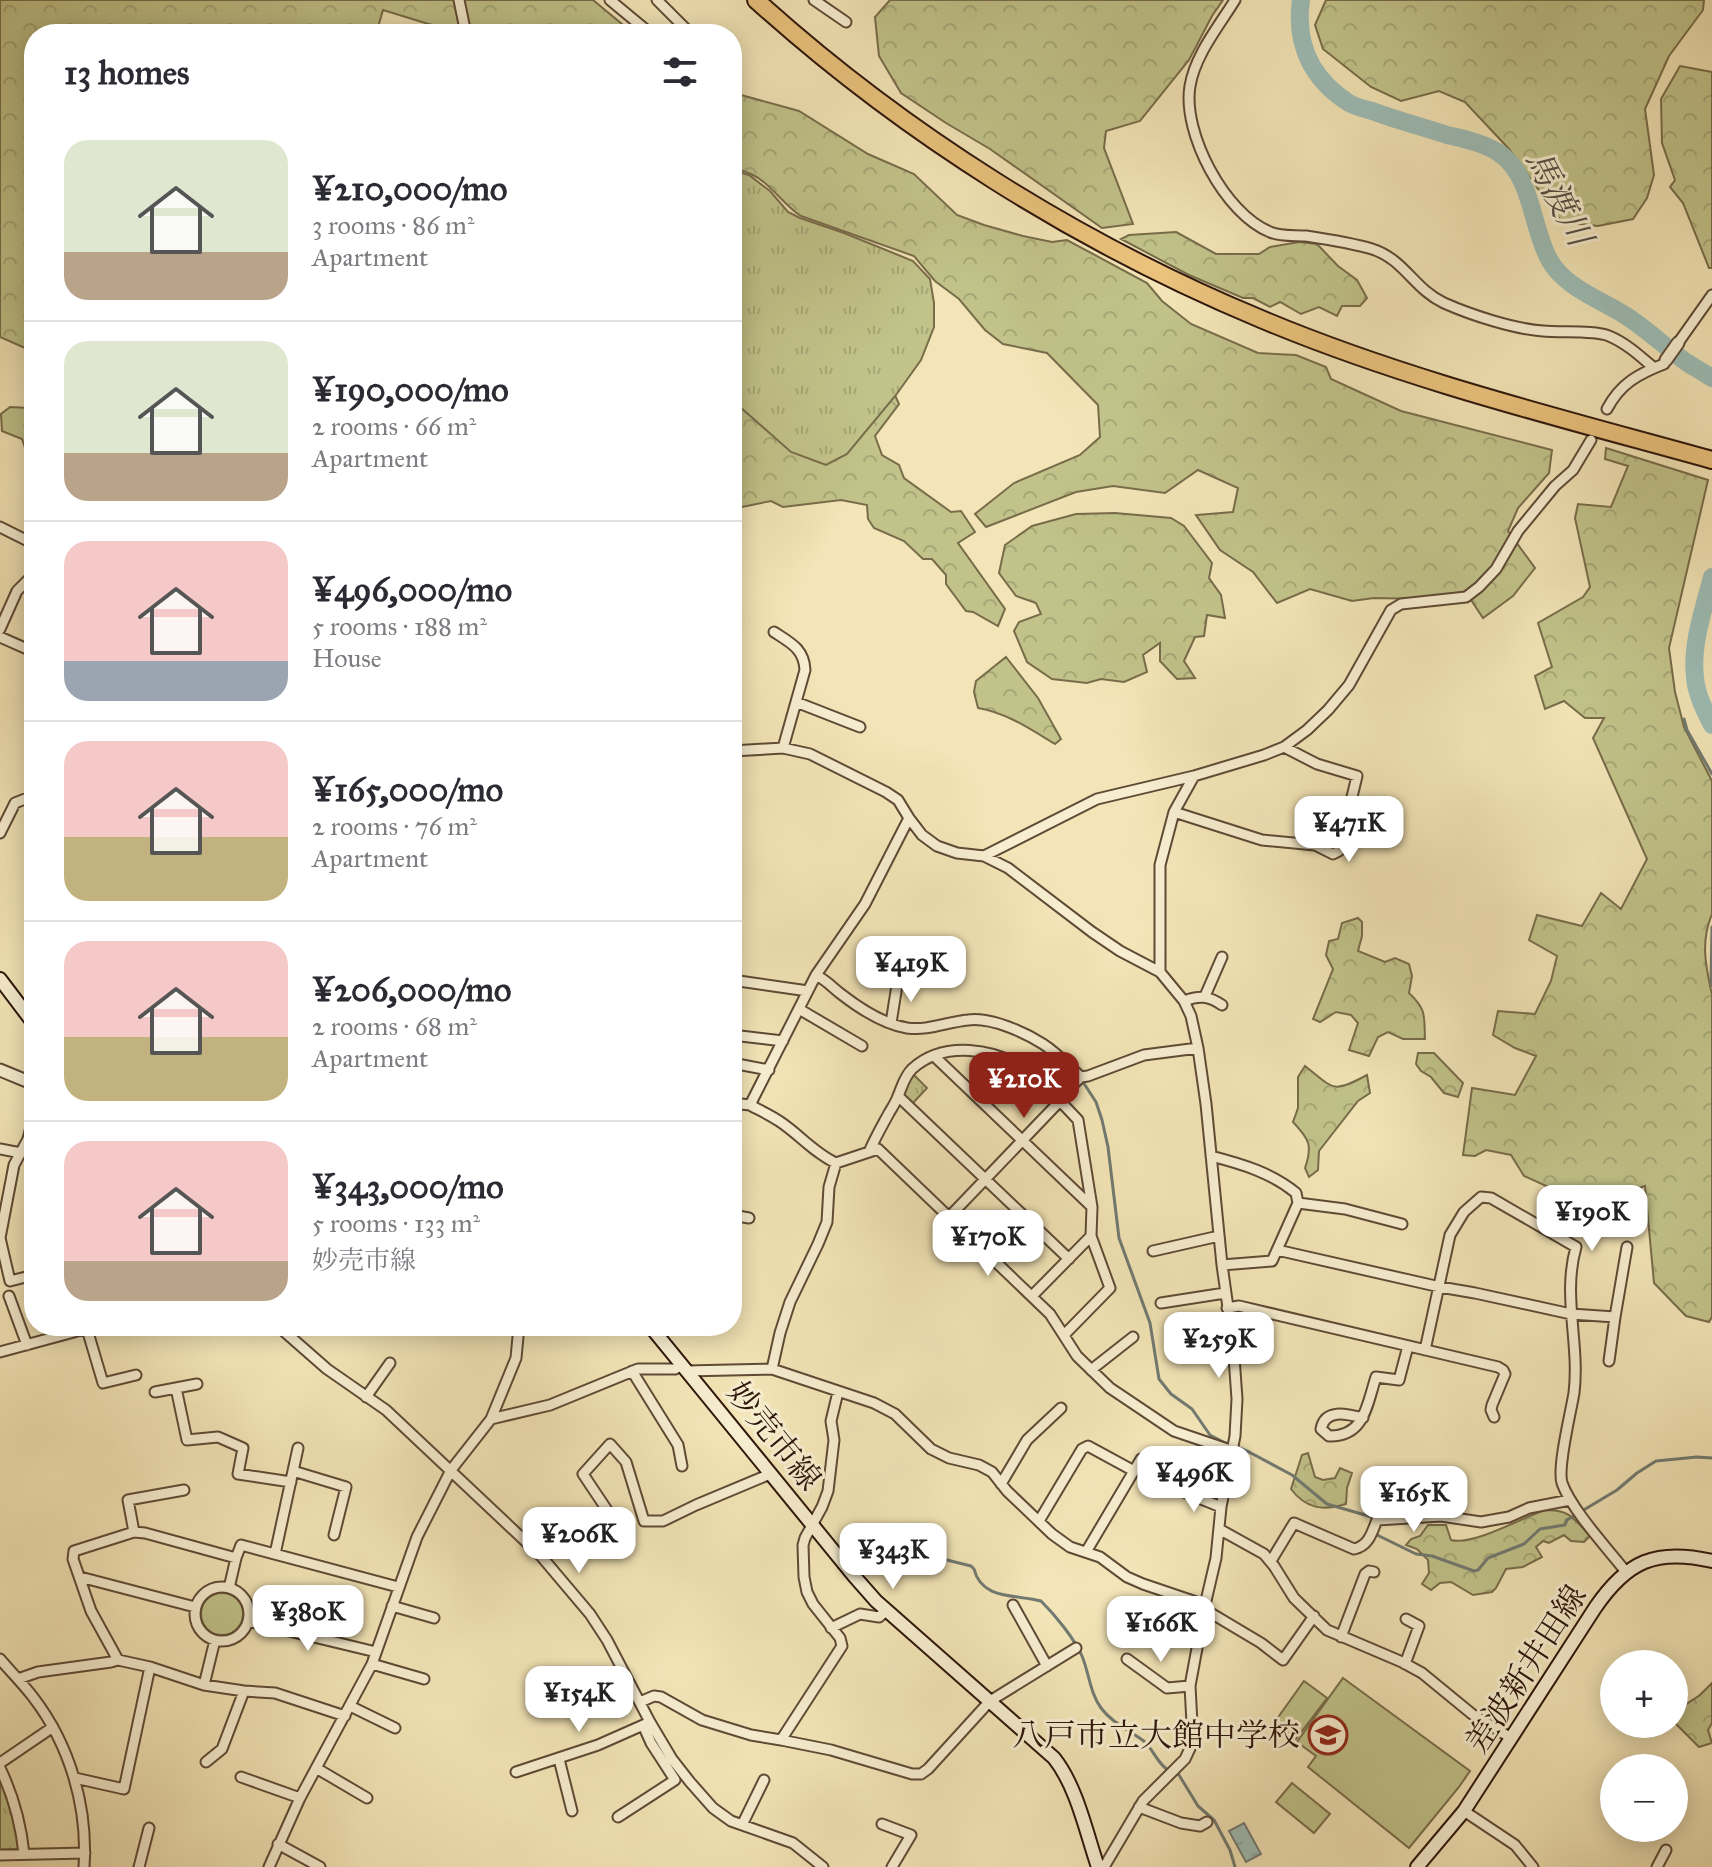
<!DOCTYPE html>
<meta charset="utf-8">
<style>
:root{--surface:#fff;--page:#f7f7f7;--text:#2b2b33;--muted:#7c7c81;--line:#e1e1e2;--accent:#8f2418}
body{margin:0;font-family:"IM FELL Great Primer","Noto Serif JP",serif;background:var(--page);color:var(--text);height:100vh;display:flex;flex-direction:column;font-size:30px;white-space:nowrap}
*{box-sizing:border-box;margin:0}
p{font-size:26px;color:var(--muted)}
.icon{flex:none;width:44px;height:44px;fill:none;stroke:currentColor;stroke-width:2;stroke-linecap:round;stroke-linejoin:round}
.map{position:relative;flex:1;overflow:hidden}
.side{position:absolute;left:24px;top:24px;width:718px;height:1312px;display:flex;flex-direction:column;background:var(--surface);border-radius:32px;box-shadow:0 4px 20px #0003}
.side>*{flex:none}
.fabs{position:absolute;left:1600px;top:1650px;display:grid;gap:16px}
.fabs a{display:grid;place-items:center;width:88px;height:88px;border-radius:50%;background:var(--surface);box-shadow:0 4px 20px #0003;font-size:40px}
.price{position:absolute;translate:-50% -68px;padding:0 18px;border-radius:16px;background:#fff;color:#222;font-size:26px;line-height:52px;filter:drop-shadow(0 2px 4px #0008)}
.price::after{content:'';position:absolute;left:50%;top:48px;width:24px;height:18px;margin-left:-12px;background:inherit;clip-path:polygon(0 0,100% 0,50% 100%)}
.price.selected{background:var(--accent);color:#fff}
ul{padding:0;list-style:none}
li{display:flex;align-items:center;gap:24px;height:200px;padding:0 40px}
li+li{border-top:2px solid var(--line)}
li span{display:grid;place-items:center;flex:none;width:224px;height:160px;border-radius:24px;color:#555}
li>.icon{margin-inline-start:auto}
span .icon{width:96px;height:96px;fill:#fffc;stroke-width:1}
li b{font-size:34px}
h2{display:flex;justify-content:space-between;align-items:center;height:96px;padding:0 40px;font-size:34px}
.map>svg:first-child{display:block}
.grass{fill:#c1c38a;stroke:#786c4a;stroke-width:2}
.forest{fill:url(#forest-crowns);stroke:#786c4a;stroke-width:2}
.park{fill:url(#park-tufts);stroke:#786c4a;stroke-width:2}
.water{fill:url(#water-ripples);stroke:#717a72;stroke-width:2}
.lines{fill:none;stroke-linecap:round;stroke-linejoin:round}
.stream{stroke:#717a72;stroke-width:3}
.river{stroke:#9dbdb6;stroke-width:18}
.minor-casing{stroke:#5f4a36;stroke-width:13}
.tertiary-casing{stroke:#5f4a36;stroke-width:15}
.secondary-casing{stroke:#2e160b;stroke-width:16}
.motorway-casing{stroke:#2e160b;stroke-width:20}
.minor{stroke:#f7eed0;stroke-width:9}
.tertiary{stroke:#f7eed0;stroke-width:11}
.secondary{stroke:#f7eed0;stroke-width:12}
.motorway{stroke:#eac27c;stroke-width:16}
.labels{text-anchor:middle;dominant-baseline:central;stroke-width:6;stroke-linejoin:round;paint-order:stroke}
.street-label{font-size:32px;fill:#2e160b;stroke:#f7eed0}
.poi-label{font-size:32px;fill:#2e160b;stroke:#f7eed0;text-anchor:end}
.water-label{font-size:34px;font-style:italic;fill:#555047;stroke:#f7eed0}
</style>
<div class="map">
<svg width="1712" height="1867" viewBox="0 0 1712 1867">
<defs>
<pattern id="forest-crowns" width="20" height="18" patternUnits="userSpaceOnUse" patternTransform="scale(2)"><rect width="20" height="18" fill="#c1c38a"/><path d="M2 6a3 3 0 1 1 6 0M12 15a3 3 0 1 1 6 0" fill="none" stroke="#a6a776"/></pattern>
<pattern id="park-tufts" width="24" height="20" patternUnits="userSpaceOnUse" patternTransform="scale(2)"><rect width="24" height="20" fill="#c1c38a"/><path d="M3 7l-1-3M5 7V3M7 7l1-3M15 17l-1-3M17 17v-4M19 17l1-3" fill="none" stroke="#a6a776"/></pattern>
<pattern id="water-ripples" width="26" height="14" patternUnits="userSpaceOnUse" patternTransform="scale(2)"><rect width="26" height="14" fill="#9dbdb6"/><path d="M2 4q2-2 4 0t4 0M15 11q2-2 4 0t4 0" fill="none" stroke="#88a29b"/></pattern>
</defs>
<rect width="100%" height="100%" fill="#f3e5b7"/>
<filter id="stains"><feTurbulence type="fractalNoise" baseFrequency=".0025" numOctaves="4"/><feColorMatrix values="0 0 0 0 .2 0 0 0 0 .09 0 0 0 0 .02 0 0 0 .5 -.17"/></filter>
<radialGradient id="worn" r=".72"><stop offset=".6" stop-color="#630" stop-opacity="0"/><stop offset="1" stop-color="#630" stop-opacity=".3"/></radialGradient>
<!-- grass -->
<path class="grass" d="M201 1614a21 21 0 1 1 42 0a21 21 0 1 1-42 0Z
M1343 1678 1470 1771 1459 1787 1409 1848 1308 1767 1316 1756 1297 1742Z
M1304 1681 1327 1698 1296 1739 1274 1723Z
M1292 1783 1330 1814 1314 1833 1276 1802Z"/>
<!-- forest -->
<path class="forest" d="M0 0H593L634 34H461L383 10 376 34H34V348H25L0 337Z
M890 0H1223L1212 16 1189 60 1140 121 1106 131 1104 148 1133 224 1102 228 990 149 946 123 901 93 879 56 875 17Z
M1326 0H1704L1703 10 1669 56 1645 109 1654 175 1647 198 1633 219 1598 226 1562 222 1509 149 1465 102 1439 91 1401 101 1371 87 1323 49 1315 25Z
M1680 66 1712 72V268H1709L1683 203 1670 187 1675 180 1662 143 1661 99Z
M741 95 799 111 868 154 914 174 957 215 984 225 1023 236 1052 242 1067 240 1147 283 1162 301 1191 324 1258 353 1296 355 1326 367 1331 379 1401 411 1552 450 1549 473 1518 508 1508 531 1535 568 1513 596 1483 618 1471 600 1374 598 1352 601 1310 589 1277 603 1253 572 1220 550 1196 515 1233 512 1238 488 1198 470 1165 493 1113 486 1076 492 986 527 975 514 1014 483 1080 455 1100 437 1098 405 1047 353 1003 344 985 330 959 299 935 281 914 256 801 216C783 205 771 183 751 174 746 171 738 170 732 168V102Z
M1176 232 1216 254H1259L1270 247 1299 242 1317 244 1338 266 1357 280 1367 298 1360 306H1342L1337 316 1319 307 1301 314 1280 302 1270 307 1253 298H1243L1189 275 1121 239 1129 235Z
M890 384 899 404 875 436 882 455 899 465 904 478 951 512 961 511 975 532 958 543 1005 609 998 626 973 612 966 611 946 584V575L932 559H923L904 541 874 528 868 519 867 505 841 500 783 507 771 501 732 509V394Z
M33 402 34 403V474L22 439 2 431 1 414 10 407 29 408Z
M1606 448 1708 480 1669 648 1675 692 1684 727 1712 781V914C1700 942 1706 967 1712 995V1317L1709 1322 1686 1316 1654 1283 1645 1186 1590 1206 1524 1176 1511 1155 1486 1150 1475 1156 1463 1155 1472 1088 1515 1095 1536 1056 1515 1048 1493 1035 1498 1011 1535 1014 1551 981 1557 956 1529 940 1537 915 1582 926 1601 893 1621 909 1647 859 1593 738 1604 718H1585L1564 701 1545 709 1535 676 1552 667 1538 623 1583 597 1590 587 1575 518 1578 504 1611 507 1628 466 1605 459Z
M1115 513 1171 518 1184 526 1212 563 1209 578 1221 595 1225 618 1207 615 1204 636 1195 637 1184 661 1195 678 1177 679 1160 661V643L1143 655 1147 672 1124 682 1101 679 1087 683 1052 679 1027 662 1014 631 1019 622 1041 614 1036 603 1016 596 999 573 1005 545 1032 526 1076 514Z
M1006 657 1038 698 1061 739 1055 744C1030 729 1007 713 978 708L974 692 976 681Z
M1358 918 1362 922V936L1358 951 1385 962 1395 958 1409 964 1412 976 1409 993C1427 1010 1424 1016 1425 1039H1403L1388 1032 1378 1037 1369 1056 1349 1050 1358 1023 1351 1015 1336 1012 1320 1022 1313 1019 1333 969 1326 955 1329 941 1338 939 1342 923Z
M1418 1053H1434L1463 1083 1458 1097 1444 1093 1431 1077 1421 1071 1416 1064Z
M1305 1066C1334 1089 1332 1094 1367 1075L1370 1093 1358 1101 1319 1151 1318 1170 1309 1177 1305 1168C1313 1145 1309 1139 1293 1122L1298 1108V1077Z
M1308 1453 1315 1477 1323 1480 1335 1478 1340 1468 1352 1473 1347 1488 1346 1504C1323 1511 1306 1509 1291 1489L1302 1455Z
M1545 1510C1571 1510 1573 1518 1590 1536L1584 1542 1571 1541 1564 1535 1549 1543 1543 1541 1536 1547 1542 1557 1523 1567 1506 1569 1496 1588 1492 1592 1473 1595 1451 1582 1440 1583 1431 1590 1422 1584 1429 1573 1428 1560 1417 1549 1406 1545 1411 1539 1420 1536 1428 1525H1446L1451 1540C1473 1546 1521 1518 1545 1510Z
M1712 1683V1723L1708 1730 1712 1743 1699 1747 1674 1722 1679 1709 1700 1695Z"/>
<!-- park -->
<path class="park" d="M732 170 749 175 770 191 788 212 800 218 844 233 913 261 930 279 934 303V327L921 360 896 395 847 454 826 465 791 452 732 400Z
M913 1074 927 1088 912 1104 904 1096 903 1092Z
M0 1773 22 1846 17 1853H0Z"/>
<!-- water -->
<path class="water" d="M1244 1823 1261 1854 1246 1862 1229 1831Z"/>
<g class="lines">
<!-- stream -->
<path class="stream" d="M1684 719 1687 730 1712 774
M1712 927 1711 982 1712 986
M1083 1082 1096 1102 1102 1120 1108 1147 1119 1238 1150 1323 1159 1379 1171 1394 1192 1409 1210 1435 1229 1445
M1237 1447 1249 1452 1292 1475 1327 1504 1372 1517 1373 1523
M1375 1534 1416 1554 1432 1556 1474 1571 1478 1570 1488 1558 1524 1544 1540 1529 1565 1525 1567 1520 1617 1490 1637 1473 1656 1461 1697 1457 1712 1458
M935 1557 971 1566 974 1569C982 1601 1017 1594 1041 1601 1055 1615 1074 1638 1082 1656 1089 1673 1090 1693 1101 1708 1112 1723 1131 1731 1145 1742 1154 1751 1158 1764 1168 1770
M1176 1773 1179 1775 1198 1806 1214 1820 1230 1850 1235 1867"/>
<!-- river -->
<path class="river" d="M1301 0C1295 44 1311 79 1349 103 1356 107 1364 109 1372 111 1397 120 1422 127 1447 135 1464 139 1484 143 1499 153 1533 176 1531 228 1550 261 1565 287 1599 299 1623 314 1646 328 1665 347 1686 362 1694 367 1703 372 1712 378
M1712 577C1704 608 1691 645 1695 677 1696 694 1705 711 1712 725"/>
<defs>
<path id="minor" d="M459 0 466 34
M610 0 651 34
M657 0 691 34
M814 0 846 22
M1235 0C1219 26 1195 55 1190 86 1182 133 1225 214 1270 232 1281 237 1295 235 1306 236 1326 239 1352 243 1372 249 1404 259 1414 289 1444 303 1471 315 1514 329 1543 331 1560 333 1594 330 1609 336 1626 343 1640 356 1654 368
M732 76 735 79 732 81
M1678 343 1712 295
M1607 409C1620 384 1638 374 1664 364L1666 360
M0 527 34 544
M0 629 17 591 34 574
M774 632C791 643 804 649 805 670L783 748
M0 637 34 652
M796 702 860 727
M732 751 783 748 810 754 886 792 898 800 909 818
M1174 812 1262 840 1315 845 1333 854 1339 851 1357 776 1317 764 1284 747
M0 833 15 803 30 797 34 787
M984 856 1097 799 1194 776 1264 755 1284 747 1307 730 1328 710 1349 685 1391 610 1401 604 1466 597 1479 587 1496 569 1518 531 1555 486 1573 470 1591 440
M1160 972V865L1174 812 1194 776
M816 975C826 980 832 987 841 994 859 1008 883 1024 907 1028 928 1031 947 1022 968 1020 991 1017 1024 1032 1043 1044 1057 1053 1069 1066 1081 1077L1088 1076 1144 1055 1198 1048
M732 980 808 991
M1205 996 1222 957
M1184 1001C1200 995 1209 996 1222 1005
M799 1009 862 1046
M891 1023 898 979
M732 1035 783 1041
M934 1056 1092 1207
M732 1063 769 1070
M898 1096 1069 1259
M1058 1099 1081 1077
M1060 1101 1078 1120 1092 1207 1091 1236 1110 1288 1064 1335
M732 1103 750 1105 816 975 865 904 909 818 922 835 937 846 957 853 984 856 1008 868 1092 932 1120 951 1160 972 1184 1001 1191 1016 1198 1048 1206 1104 1222 1265 1233 1343 1237 1399 1235 1436 1221 1507 1216 1558 1205 1605 1190 1686 1193 1742 1185 1759 1143 1801 1104 1867
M750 1105C759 1110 770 1115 779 1121 799 1134 814 1153 836 1163L878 1149 1050 1314 1077 1356 1110 1388 1174 1431 1233 1451
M34 1116 28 1139 14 1165 0 1238 10 1281 34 1275
M0 1149 21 1153
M869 1152C875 1138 882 1126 889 1113 892 1108 896 1102 898 1096 902 1087 904 1077 912 1069 944 1040 995 1048 1028 1071 1039 1079 1050 1092 1060 1101L949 1217
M1211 1156C1242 1164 1272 1173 1296 1193L1298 1203 1277 1250
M1298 1203 1345 1209 1402 1224
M732 1215 749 1218
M1153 1251 1219 1236
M1222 1265 1272 1261 1277 1250 1440 1287 1475 1293 1571 1314 1615 1317 1627 1247
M9 1296 27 1345
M1032 1296 1091 1236
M1161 1303 1225 1293
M1227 1308 1239 1306 1498 1367 1503 1370 1505 1374 1492 1405 1491 1410 1494 1417
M278 1326 327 1369 386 1410 541 1556 590 1614 607 1640 650 1722 672 1759 690 1782 713 1808 731 1821 793 1843 823 1867
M87 1329 103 1383 136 1375
M1425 1350 1450 1235 1464 1212 1481 1197 1491 1198 1576 1247C1562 1296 1580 1343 1574 1393 1571 1412 1557 1467 1562 1483 1571 1509 1608 1549 1626 1572
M0 1352 96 1326
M1609 1361 1615 1317
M772 1369 780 1333 790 1302 818 1244 827 1222 829 1187 836 1163
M1091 1370 1133 1337
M632 1371 678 1445 682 1466
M686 1371 772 1369 874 1403 895 1414 931 1449 949 1458 979 1465 992 1472 1007 1491 1052 1534 1070 1547 1100 1557 1127 1577 1143 1584 1205 1605
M176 1388 187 1440 218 1437 243 1448 238 1474 291 1482
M155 1392 197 1384
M838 1392 831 1421 834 1440 828 1491 822 1507 805 1538 803 1545 804 1577 807 1592 813 1604 840 1638 842 1646 781 1740 831 1750 912 1774H921L928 1769 990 1701 1076 1648
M366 1397 390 1363
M1363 1418C1347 1414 1325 1408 1321 1429L1329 1436C1365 1437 1367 1404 1376 1377L1399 1380 1408 1346
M491 1419 550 1405 638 1369H675L682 1365
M293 1471 346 1487 334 1535
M1001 1484 1027 1440 1061 1408
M1179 1490 1221 1507
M609 1513 583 1474 610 1444 626 1462 644 1521H663L696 1505 770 1474
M1039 1521 1082 1449 1088 1446 1134 1471
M1219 1529 1264 1554 1274 1566 1294 1598 1327 1630 1402 1662 1422 1673 1472 1714 1511 1738
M134 1532 128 1500 184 1490
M1086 1552 1141 1459
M275 1554 298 1448
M1271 1561 1294 1523 1354 1549C1369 1546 1372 1532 1377 1520L1441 1516 1481 1522 1509 1517 1529 1508 1570 1500
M80 1577 195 1607
M195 1614a27 27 0 1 1 54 0a27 27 0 1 1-54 0Z
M229 1588 236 1558
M1013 1605 1047 1666
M392 1606 434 1618
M1204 1609 1261 1643 1283 1660 1314 1616
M248 1621 376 1652
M831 1628 860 1614 879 1617 887 1610
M1341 1637 1365 1574 1369 1571 1374 1572
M0 1659C11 1672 23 1684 33 1697 70 1745 88 1807 84 1867
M1127 1659 1167 1688 1190 1686
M372 1664 424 1679
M1405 1664 1419 1626 1406 1619
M18 1679 38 1672 111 1662 118 1660
M204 1685 215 1640
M640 1702 654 1696 661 1697 702 1720 751 1735 781 1740
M350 1706 395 1728
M345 1716 275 1693 244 1691 204 1685 150 1667 118 1660 91 1611 73 1559 74 1551 134 1532 145 1533 236 1558 241 1545 398 1587
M559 1759 572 1811
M206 1762 222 1749 244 1691
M0 1763 53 1727
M0 1768C13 1795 21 1824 24 1854
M316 1768 367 1798
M516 1772 598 1745 650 1722
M241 1777 300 1798
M75 1778 124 1789 150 1667
M1139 1807 1181 1823 1200 1826 1207 1822
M1464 1811 1515 1845 1533 1867
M618 1817 675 1780 651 1743 643 1725
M882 1824 911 1835 892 1867
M742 1825 764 1780
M278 1844 320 1867
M0 1855 85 1853
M139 1867 149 1828
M269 1867 300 1798 372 1664 417 1537 451 1470 491 1419 516 1358 519 1326
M1657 1867 1666 1850"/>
<path id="tertiary" d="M1666 360 1678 343
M0 1070 34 1084"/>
<path id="secondary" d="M0 979 34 1024
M650 1326 854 1576 876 1601 1054 1758C1077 1787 1086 1832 1098 1867
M1417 1867 1464 1811 1595 1608C1627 1561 1656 1548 1712 1561"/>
<path id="motorway" d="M756 0C903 133 1078 243 1261 319 1406 380 1561 418 1712 460"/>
</defs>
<!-- minor casing -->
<use href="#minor" class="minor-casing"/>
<!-- tertiary casing -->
<use href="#tertiary" class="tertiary-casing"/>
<!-- secondary casing -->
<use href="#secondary" class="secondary-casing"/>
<!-- motorway casing -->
<use href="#motorway" class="motorway-casing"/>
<!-- minor -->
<use href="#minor" class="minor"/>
<!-- tertiary -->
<use href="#tertiary" class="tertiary"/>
<!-- secondary -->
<use href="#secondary" class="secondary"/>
<!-- motorway -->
<use href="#motorway" class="motorway"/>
</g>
<!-- icons -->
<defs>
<symbol id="school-ring" viewBox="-11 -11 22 22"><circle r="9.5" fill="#f7eed0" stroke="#8f2418" stroke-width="1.5"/><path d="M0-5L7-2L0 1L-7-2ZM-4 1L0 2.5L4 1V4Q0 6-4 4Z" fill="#8f2418"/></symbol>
</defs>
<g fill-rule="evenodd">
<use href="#school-ring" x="1306" y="1713" width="44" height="44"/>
</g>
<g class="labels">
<!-- street labels -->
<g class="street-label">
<text transform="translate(774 1436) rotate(51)">妙売市線</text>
<text transform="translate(1526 1669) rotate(-57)">差波新井田線</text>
</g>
<!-- poi labels -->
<g class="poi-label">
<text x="1300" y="1735">八戸市立大館中学校</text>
</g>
<!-- water labels -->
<g class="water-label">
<text transform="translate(1559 198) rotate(62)">馬渡川</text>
</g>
</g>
<rect width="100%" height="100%" filter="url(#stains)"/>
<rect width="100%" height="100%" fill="url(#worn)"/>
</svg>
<div class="fabs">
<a>+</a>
<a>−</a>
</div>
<b class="price" style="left:1349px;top:864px">¥471K</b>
<b class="price" style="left:911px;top:1004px">¥419K</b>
<b class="price selected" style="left:1024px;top:1120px">¥210K</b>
<b class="price" style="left:1592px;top:1253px">¥190K</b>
<b class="price" style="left:988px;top:1278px">¥170K</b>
<b class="price" style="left:1219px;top:1380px">¥259K</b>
<b class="price" style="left:1194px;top:1514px">¥496K</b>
<b class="price" style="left:1414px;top:1534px">¥165K</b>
<b class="price" style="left:579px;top:1575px">¥206K</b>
<b class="price" style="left:893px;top:1591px">¥343K</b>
<b class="price" style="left:308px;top:1653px">¥380K</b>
<b class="price" style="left:1161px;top:1664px">¥166K</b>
<b class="price" style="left:579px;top:1734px">¥154K</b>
<section class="side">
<h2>13 homes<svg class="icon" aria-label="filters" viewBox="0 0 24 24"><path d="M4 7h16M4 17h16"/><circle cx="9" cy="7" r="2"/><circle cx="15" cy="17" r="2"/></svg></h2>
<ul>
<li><span style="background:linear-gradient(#dfe7d0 70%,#b9a48a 0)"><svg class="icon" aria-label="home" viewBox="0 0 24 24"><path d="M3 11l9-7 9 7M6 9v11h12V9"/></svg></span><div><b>¥210,000/mo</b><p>3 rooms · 86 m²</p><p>Apartment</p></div></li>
<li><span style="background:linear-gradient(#dfe7d0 70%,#b9a48a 0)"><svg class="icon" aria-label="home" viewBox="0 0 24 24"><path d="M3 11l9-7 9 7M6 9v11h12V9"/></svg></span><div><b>¥190,000/mo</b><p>2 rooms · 66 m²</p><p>Apartment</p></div></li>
<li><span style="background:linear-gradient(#f6c9c9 75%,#9aa5b1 0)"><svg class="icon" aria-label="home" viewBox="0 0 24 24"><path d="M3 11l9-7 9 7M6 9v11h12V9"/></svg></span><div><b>¥496,000/mo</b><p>5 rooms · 188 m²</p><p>House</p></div></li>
<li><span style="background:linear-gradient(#f6c9c9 60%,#c2b280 0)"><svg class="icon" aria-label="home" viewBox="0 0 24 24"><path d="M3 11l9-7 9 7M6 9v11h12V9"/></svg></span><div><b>¥165,000/mo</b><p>2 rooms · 76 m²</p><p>Apartment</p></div></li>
<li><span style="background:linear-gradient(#f6c9c9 60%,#c2b280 0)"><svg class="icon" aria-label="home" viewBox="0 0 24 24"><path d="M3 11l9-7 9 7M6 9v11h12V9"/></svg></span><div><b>¥206,000/mo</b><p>2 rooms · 68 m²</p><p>Apartment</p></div></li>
<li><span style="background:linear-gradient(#f6c9c9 75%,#b9a48a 0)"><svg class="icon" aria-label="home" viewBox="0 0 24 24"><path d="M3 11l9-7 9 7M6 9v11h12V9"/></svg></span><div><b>¥343,000/mo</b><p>5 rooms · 133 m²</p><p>妙売市線</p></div></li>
</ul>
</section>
</div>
